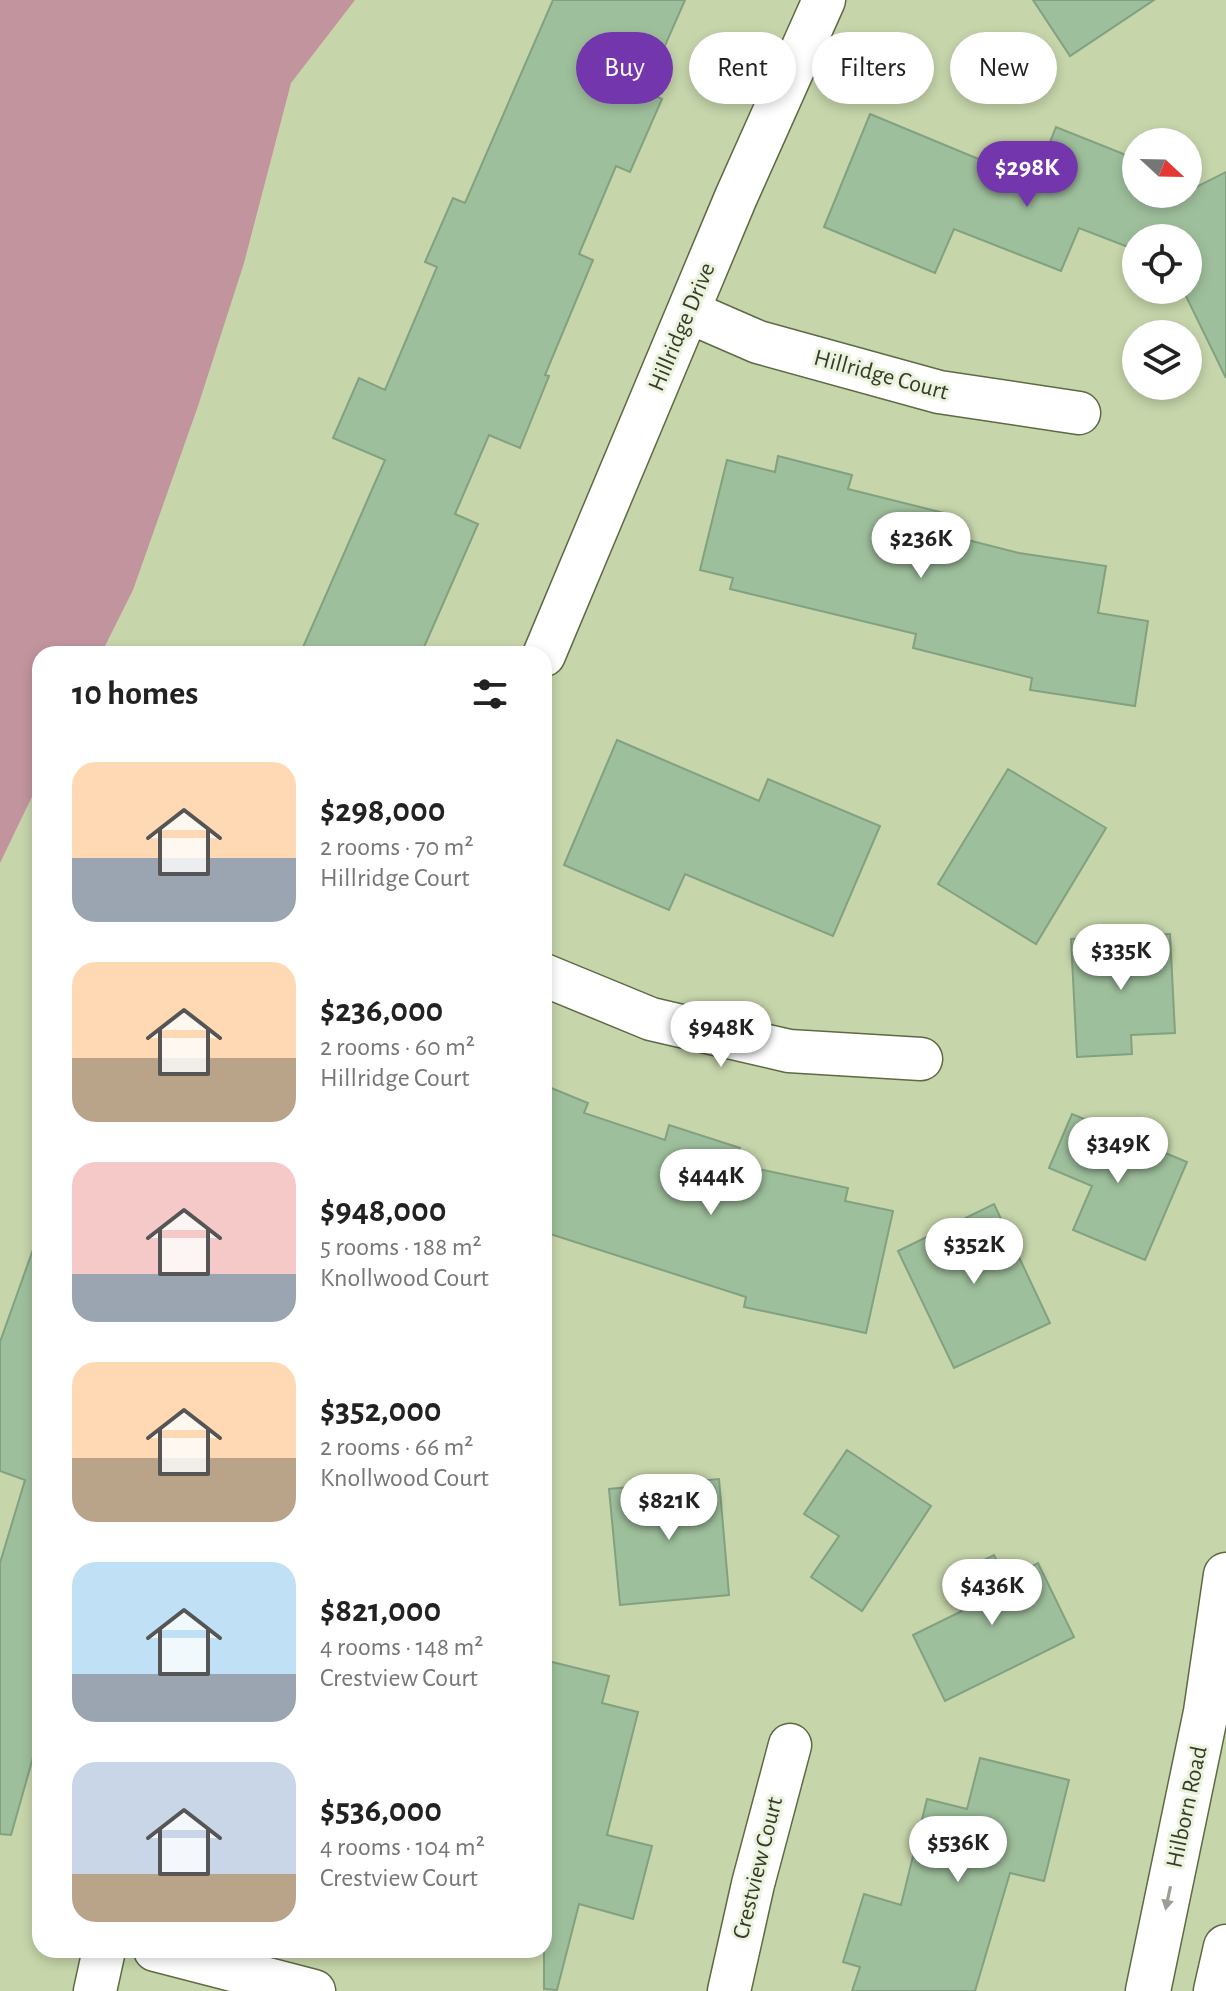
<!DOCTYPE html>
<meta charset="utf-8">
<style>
:root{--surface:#fff;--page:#f2f2f2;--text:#222;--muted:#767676;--accent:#7336ac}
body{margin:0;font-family:"Alegreya Sans",sans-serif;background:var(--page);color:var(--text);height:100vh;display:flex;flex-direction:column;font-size:30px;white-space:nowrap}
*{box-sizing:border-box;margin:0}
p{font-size:26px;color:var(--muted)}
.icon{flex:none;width:44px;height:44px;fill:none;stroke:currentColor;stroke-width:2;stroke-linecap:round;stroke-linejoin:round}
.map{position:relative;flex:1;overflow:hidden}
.drawer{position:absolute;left:32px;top:646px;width:520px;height:1312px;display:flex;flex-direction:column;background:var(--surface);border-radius:24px;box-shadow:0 4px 12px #0003}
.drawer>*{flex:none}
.guide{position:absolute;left:576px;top:32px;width:530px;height:72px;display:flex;gap:16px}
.needle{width:52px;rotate:112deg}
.controls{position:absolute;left:1122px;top:128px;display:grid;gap:16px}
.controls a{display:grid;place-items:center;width:80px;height:80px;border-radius:50%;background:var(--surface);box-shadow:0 4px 12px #0003;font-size:40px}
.price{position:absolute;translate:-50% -68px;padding:0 18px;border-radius:28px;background:#fff;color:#222;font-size:26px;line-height:52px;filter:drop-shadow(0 2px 4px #0008)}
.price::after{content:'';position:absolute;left:50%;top:48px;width:24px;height:18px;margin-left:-12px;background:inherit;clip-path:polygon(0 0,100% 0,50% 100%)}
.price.current{background:var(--accent);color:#fff}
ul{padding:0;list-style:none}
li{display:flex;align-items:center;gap:24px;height:200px;padding:0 40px}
li span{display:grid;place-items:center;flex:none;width:224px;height:160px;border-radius:24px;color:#555}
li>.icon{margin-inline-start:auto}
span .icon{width:96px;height:96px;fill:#fffc;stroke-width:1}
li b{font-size:34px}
h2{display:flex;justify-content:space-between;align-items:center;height:96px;padding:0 40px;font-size:34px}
.chip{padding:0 28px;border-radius:36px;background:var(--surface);box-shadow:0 4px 12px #0003;font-size:28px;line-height:72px}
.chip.current{background:var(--accent);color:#fff}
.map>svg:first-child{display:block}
.green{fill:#c2949e}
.building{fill:#9ebf9c;stroke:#81a180;stroke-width:2}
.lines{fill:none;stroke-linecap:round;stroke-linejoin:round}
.minor-casing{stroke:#5d6a44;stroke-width:45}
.tertiary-casing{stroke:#5d6a44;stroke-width:47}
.minor{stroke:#fff;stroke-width:42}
.tertiary{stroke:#fff;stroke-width:44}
.oneway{fill:#9a9e95}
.labels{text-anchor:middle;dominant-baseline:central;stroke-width:6;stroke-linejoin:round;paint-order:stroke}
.street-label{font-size:24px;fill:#363c2b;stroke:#ebf3dd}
</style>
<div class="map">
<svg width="1226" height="1991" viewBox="0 0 1226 1991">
<rect width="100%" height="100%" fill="#c6d5aa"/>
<!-- green -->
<path class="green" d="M0 0H355L291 83 244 263 198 406 133 590 101 654H40V780L0 863Z"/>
<!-- building -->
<path class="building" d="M553 0H685L645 91 662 99 630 172 616 166 579 254 593 260 545 375 549 376 520 448 489 435 455 514 478 524 421 654H300L385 460 333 438 359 378 385 390 437 267 425 262 453 198 465 203Z
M1033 0H1154L1070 56Z
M870 114 1034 182 1056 127 1136 159V194H1188V191L1226 172V378L1183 290H1188V238H1136V250L1079 228 1061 271 954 229 935 273 824 227Z
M778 456 852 475 848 489 956 516 952 536 1019 553 1106 566 1098 613 1148 621 1135 706 1030 690 1032 678 913 648 916 634 730 589 733 578 700 570 727 460 775 472Z
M617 740 759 801 768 779 880 826 833 936 685 874 669 910 564 865Z
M1008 769 1106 828 1036 944 938 884Z
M1170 934 1175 1033 1131 1035 1132 1054 1077 1057 1071 939Z
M544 1085 588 1103 584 1113 665 1140 669 1125 740 1148 735 1164 848 1188 845 1201 893 1211 866 1333 744 1307 746 1297 544 1232Z
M1072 1114 1187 1162 1145 1260 1073 1230 1092 1186 1049 1168Z
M994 1204 1050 1323 954 1368 898 1251Z
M35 1244 40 1245V1733L11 1835 0 1834V1563L25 1480 0 1471V1342Z
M847 1450 931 1506 862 1611 811 1577 839 1536 804 1514Z
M719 1479 729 1595 620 1605 609 1489Z
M994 1555 1006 1580 1038 1563 1074 1637 945 1701 913 1635 964 1610 948 1578Z
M544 1660 609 1676 602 1703 638 1712 607 1835 652 1846 633 1919 579 1904 557 1990 544 1989Z
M980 1758 1069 1780 1044 1881 1010 1873 975 1991H852L860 1967 843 1962 864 1894 901 1905 927 1799 967 1809Z"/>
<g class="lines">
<defs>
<path id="minor" d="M689 312 758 342 939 392 1079 413
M544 655 736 197 824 0
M544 975 651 1019 789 1051 921 1059
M155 1950 314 1991
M95 1991 104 1950
M729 1991 753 1884 790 1745"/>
<path id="tertiary" d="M1148 1991 1206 1712 1226 1575
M1216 1991 1226 1947"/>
</defs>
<!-- minor casing -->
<use href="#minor" class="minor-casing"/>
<!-- tertiary casing -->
<use href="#tertiary" class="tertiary-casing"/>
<!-- minor -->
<use href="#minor" class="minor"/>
<!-- tertiary -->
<use href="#tertiary" class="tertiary"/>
</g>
<!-- one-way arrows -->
<defs><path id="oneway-solid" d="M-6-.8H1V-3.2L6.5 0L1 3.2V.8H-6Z" transform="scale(2)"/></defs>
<use class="oneway" href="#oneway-solid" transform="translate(1168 1898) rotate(102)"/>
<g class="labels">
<!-- street labels -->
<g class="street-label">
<text transform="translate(682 327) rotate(-67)">Hillridge Drive</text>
<text transform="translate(881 375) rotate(15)">Hillridge Court</text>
<text transform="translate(1187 1807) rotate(-78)">Hilborn Road</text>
<text transform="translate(758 1868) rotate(-76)">Crestview Court</text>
</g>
</g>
</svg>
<div class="controls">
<a><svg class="needle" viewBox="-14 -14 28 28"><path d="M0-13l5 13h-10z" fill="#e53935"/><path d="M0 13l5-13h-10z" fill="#767676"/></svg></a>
<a><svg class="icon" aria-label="locate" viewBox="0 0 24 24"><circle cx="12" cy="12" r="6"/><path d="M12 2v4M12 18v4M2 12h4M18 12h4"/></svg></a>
<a><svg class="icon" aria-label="layers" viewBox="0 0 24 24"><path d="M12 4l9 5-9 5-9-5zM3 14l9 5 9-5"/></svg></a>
</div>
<b class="price current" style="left:1027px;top:209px">$298K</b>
<b class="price" style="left:921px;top:580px">$236K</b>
<b class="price" style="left:1121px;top:992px">$335K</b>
<b class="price" style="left:721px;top:1069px">$948K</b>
<b class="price" style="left:1118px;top:1185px">$349K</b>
<b class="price" style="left:711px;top:1217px">$444K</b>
<b class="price" style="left:974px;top:1286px">$352K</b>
<b class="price" style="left:669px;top:1542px">$821K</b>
<b class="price" style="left:992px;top:1627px">$436K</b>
<b class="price" style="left:958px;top:1884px">$536K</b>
<div class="guide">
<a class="chip current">Buy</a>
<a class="chip">Rent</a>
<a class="chip">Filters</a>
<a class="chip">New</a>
</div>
<section class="drawer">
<h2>10 homes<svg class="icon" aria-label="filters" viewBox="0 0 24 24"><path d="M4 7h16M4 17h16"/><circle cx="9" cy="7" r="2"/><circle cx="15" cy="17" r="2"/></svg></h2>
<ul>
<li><span style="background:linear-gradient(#ffd9b3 60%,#9aa5b1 0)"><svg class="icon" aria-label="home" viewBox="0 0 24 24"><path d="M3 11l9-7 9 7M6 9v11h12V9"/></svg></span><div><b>$298,000</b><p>2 rooms · 70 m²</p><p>Hillridge Court</p></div></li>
<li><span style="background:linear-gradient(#ffd9b3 60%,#b9a48a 0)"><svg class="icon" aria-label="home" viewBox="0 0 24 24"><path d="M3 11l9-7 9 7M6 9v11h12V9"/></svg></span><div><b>$236,000</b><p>2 rooms · 60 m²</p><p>Hillridge Court</p></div></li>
<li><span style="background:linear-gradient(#f6c9c9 70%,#9aa5b1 0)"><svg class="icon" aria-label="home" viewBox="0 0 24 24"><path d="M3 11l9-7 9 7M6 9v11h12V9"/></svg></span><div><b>$948,000</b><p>5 rooms · 188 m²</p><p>Knollwood Court</p></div></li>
<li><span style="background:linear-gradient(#ffd9b3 60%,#b9a48a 0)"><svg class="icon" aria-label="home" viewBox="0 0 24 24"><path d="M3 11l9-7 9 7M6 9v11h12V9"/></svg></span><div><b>$352,000</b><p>2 rooms · 66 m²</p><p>Knollwood Court</p></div></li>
<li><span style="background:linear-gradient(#bfe0f5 70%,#9aa5b1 0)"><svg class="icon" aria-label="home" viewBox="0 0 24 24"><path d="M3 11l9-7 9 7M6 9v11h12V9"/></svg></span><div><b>$821,000</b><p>4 rooms · 148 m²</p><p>Crestview Court</p></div></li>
<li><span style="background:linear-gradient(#c9d6e8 70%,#b9a48a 0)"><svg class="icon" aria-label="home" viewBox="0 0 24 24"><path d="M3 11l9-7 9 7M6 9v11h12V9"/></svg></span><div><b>$536,000</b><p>4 rooms · 104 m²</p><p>Crestview Court</p></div></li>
</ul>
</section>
</div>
